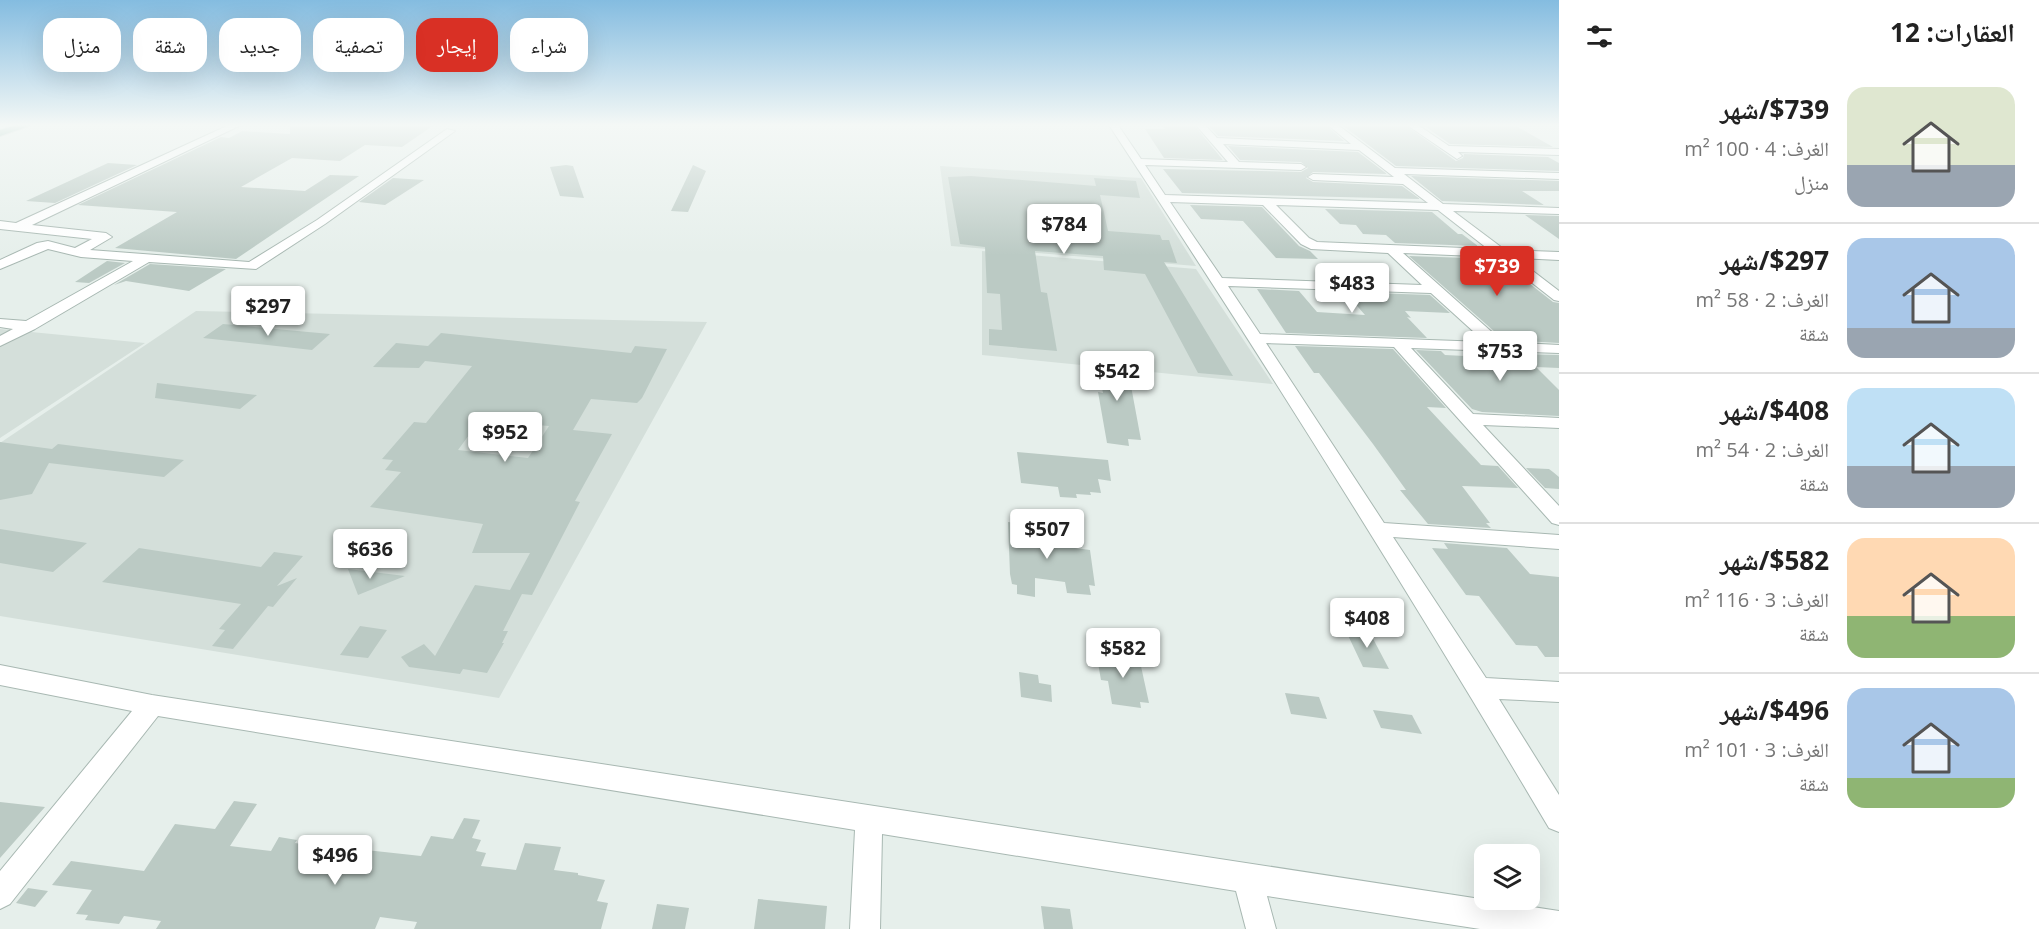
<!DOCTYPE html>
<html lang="ar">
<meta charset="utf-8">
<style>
:root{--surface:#fff;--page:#f6f6f6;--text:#222;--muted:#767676;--line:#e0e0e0;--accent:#d93025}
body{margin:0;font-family:"Open Sans","Noto Naskh Arabic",sans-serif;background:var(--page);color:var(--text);direction:rtl;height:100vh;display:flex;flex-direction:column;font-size:22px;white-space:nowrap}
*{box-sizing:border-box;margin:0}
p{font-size:20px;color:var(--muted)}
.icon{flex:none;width:33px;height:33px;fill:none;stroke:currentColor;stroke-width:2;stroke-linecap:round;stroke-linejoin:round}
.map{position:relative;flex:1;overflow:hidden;direction:ltr}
.drawer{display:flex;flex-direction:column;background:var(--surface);width:480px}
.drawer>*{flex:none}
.banner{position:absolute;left:18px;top:18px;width:570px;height:54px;direction:rtl;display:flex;gap:12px}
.tools{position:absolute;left:1474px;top:844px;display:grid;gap:12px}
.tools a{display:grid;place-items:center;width:66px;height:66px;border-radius:12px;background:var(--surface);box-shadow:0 6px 24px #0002;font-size:30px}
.price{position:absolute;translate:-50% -51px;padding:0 14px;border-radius:6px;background:#fff;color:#222;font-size:20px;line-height:39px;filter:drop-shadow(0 2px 3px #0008)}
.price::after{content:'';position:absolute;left:50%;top:36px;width:18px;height:14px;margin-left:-9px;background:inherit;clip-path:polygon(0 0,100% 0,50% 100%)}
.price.on{background:var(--accent);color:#fff}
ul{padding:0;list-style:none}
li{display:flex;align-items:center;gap:18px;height:150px;padding:0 24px}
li+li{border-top:2px solid var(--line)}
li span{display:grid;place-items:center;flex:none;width:168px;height:120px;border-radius:18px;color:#555}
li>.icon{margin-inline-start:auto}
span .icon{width:72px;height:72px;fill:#fffc;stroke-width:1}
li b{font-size:26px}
h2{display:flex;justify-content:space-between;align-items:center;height:72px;padding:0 24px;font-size:26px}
.chip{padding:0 21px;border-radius:18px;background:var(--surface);box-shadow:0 6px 24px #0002;font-size:21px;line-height:54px}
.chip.on{background:var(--accent);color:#fff}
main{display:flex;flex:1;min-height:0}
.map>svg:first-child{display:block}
.built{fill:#d4dfda}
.building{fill:#bbcac4;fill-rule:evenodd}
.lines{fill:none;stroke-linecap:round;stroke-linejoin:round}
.minor-casing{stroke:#a8b8b2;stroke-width:2}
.major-casing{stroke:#c2cac8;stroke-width:2}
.minor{fill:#fff;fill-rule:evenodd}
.major{fill:#6aa596;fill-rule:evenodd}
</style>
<main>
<section class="drawer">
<h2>العقارات: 12<svg class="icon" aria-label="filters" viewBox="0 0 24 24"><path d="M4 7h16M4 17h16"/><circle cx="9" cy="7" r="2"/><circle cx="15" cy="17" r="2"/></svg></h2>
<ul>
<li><span style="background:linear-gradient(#dfe7d0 65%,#9aa5b1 0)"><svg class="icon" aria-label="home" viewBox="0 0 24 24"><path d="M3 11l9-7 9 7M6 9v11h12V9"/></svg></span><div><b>$739/شهر</b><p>الغرف: 4 · 100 m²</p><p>منزل</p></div></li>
<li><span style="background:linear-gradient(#a9c7e8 75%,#9aa5b1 0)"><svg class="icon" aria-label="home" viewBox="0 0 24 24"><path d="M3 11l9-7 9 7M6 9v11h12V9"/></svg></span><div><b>$297/شهر</b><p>الغرف: 2 · 58 m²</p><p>شقة</p></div></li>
<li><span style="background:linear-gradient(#bfe0f5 65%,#9aa5b1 0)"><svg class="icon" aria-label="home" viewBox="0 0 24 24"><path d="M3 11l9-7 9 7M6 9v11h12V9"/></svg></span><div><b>$408/شهر</b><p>الغرف: 2 · 54 m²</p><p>شقة</p></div></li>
<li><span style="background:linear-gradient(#ffd9b3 65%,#8fb573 0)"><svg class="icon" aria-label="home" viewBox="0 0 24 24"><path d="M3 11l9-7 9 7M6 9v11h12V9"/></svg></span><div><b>$582/شهر</b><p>الغرف: 3 · 116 m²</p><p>شقة</p></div></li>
<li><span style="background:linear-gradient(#a9c7e8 75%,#8fb573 0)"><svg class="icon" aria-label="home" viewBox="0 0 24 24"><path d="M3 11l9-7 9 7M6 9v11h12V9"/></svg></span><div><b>$496/شهر</b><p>الغرف: 3 · 101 m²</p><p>شقة</p></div></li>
</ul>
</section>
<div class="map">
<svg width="1559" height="929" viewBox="0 0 1559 929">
<rect width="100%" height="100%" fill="#e6efeb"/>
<!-- built -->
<path class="built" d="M940 166 1141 178 1196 266 951 246Z
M982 251 1196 269 1273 384 982 355Z
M196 311 707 322 499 698 0 616V443Z
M0 329 145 343 0 438Z"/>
<!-- building -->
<path class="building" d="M290 125H434L402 147 365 145 340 161 292 158 241 187 305 191 330 175 359 176 236 259 115 248 177 212 78 205 221 137 229 138 242 131 290 134Z
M1162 125H1194L1223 160 1164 158 1145 129H1165Z
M1208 125H1326L1344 141 1218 136Z
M1342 125H1405L1456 161 1463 158 1464 154 1548 157 1559 163V171L1396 166Z
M1423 125 1518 127 1553 147 1450 144Z
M1228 146 1358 152 1387 174 1313 172 1306 178 1313 182 1402 186 1420 199 1182 193 1163 169 1301 172 1308 168 1301 162 1240 160Z
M108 163 137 165 55 203 26 201Z
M566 165 573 166 584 198 560 196 550 167Z
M693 165 706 171 688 212 671 211Z
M971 176 1096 186 1094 178 1136 181 1140 198 1100 195 1108 231 1160 235 1162 240H1169L1177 263 1164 262 1233 376 1198 373 1145 274 1104 270 1103 256 1035 251 1041 292 1047 293 1057 351 989 345V329L1002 330 1000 294 987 293 985 247 960 244 948 177Z
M1411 176 1559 181V191H1522L1544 205 1442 201Z
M393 178 424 180 385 205 359 202Z
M1190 205 1262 207 1299 246 1310 251 1318 259 1276 258 1243 221 1201 219Z
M1325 209 1432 212 1458 234H1462L1478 246 1395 243 1386 235 1363 234 1356 225 1340 224Z
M1525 215 1559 216V239Z
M1409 256 1498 259 1553 302 1559 303V343L1504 340Z
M107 261 125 263 89 283 75 282Z
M150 264 226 269 189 291 126 281 114 285Z
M1257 289 1299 291 1317 312 1365 315 1345 292 1430 295 1450 313 1405 311 1411 318 1407 317 1427 338 1286 333Z
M223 324 330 334 312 350 203 338Z
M441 333 631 353 635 346 667 349 642 398 637 403 591 399 573 430 612 434 575 501 580 502 532 595 522 594 503 631H508L502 643H504L487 673 463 669 460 674 409 667 401 657 424 644 435 656 475 585 510 590 530 553H472L483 524 370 507 401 472 385 470 393 460 382 459 414 422 426 423 472 366 425 361 419 368 373 367 396 343 428 346ZM480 420 549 426 528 458 458 450Z
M1295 346 1393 349 1446 408 1427 407 1481 465 1498 466 1518 488 1462 486 1490 523H1486L1491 528 1428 524 1400 490H1406L1373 444 1319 373H1314Z
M1416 350 1441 351 1445 355 1525 359 1519 354 1559 355V368L1536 367 1559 390V416L1482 412 1472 409Z
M1096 357 1126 359 1141 440 1128 439 1129 446 1107 443 1098 392 1103 393Z
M157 383 257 395 240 409 155 398Z
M0 442 52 449 58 444 184 460 164 477 49 463 32 494 0 500Z
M1017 452 1108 460 1111 481 1098 479 1101 493 1090 492 1091 495 1076 494 1077 498 1060 497 1058 487 1021 483Z
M1526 468 1549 469 1553 472 1559 477V489L1545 488Z
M1008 522 1059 527 1060 537 1074 539 1075 548 1090 550 1095 586 1089 585 1091 595 1067 593 1065 582 1035 578V597L1017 594V585L1012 584 1010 574Z
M0 529 87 543 53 572 0 563Z
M1444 543 1507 548 1530 574 1559 577V657H1545L1537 646 1516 645 1479 596 1466 595 1432 548 1448 549Z
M139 548 261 567 274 552 303 556 277 586 297 578 273 607 268 606 233 649 212 646 225 630 219 629 241 604 102 582Z
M348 569 405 576 358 595Z
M360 626 387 630 368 658 340 655Z
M1345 629 1369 631 1389 669 1363 667Z
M1096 652 1139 657 1149 703 1140 702 1141 708 1112 704 1108 681 1101 680Z
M1019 672 1038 675 1039 683 1051 685 1052 702 1021 697Z
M1285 693 1319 697 1327 719 1291 714Z
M1373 710 1412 715 1422 734 1381 728Z
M234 801 257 804 230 846 271 851 279 837 297 840 295 843 336 849 340 841 368 845 366 850 421 856 431 836 453 839 464 818 480 820 472 838 481 840 476 851 486 853 481 866 516 870 525 843 561 847 554 870 578 873V875L605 880 597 901 608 903 601 929H414L417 922 380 917 375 929H156L161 921 124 916 119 924 85 920 88 915 76 914 92 890 52 885 71 861 144 871 175 824 215 829Z
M0 802 45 807 0 858Z
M28 888 48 891 35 907 16 903Z
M758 899 827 906 825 929H754Z
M657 904 689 908 685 929H652Z
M1041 906 1070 909 1073 929H1044Z"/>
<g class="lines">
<defs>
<path id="minor" d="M229 125H241L32 225 106 233 112 237 90 250 249 262 317 220 447 129 455 131 325 224 256 269 149 262 35 329 0 346V336L13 329 0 327V319L26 321 133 261 81 257 48 249 0 269V260L37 243 48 241 75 248 92 239 0 229V221L16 223Z
M1109 125H1118L1141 159 1228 162 1196 125H1205L1217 138 1351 144 1328 125H1338L1395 168 1559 173V179L1404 174 1443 204 1559 208V214L1453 211 1505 250 1559 252V260L1516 258 1559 291V301L1554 300 1499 257 1403 253 1503 342 1559 345V353L1411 348 1473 414 1559 418V428L1483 425 1559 506V525L1552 523 1394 347 1266 343 1384 523 1559 535V549L1393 537 1486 678 1559 682V702L1499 699 1559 795V832L1549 828C1408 590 1259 353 1109 125ZM1223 144 1359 150 1394 177 1313 174 1308 177 1313 180 1403 184 1428 203 1165 195 1145 165 1301 170 1306 167 1301 164 1239 162ZM1170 202 1263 205 1301 244 1311 249 1388 253 1422 285 1222 278ZM1276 205 1438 210 1488 249 1317 242 1309 238ZM1228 286 1431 293 1485 342 1260 334Z
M1407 125H1418L1449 146 1559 149V155L1458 152 1462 156 1457 159Z
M0 665 152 695 1559 911V929H1480L1267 896 1276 929H1246L1236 891 882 834 880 929H850L855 830 158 716 10 904 0 909V871L132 711 0 685Z"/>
<path id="major" d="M16 125H32L0 136V130Z"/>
</defs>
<!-- minor casing -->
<use href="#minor" class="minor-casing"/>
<!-- major casing -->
<use href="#major" class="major-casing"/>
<!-- minor -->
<use href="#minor" class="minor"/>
<!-- major -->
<use href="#major" class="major"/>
</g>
<!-- sky -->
<linearGradient id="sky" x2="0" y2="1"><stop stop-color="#84bce0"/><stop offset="0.49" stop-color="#f4f8f6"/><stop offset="1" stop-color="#f4f8f6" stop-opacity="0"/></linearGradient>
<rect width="1559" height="255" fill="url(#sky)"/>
</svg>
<div class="tools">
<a><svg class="icon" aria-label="layers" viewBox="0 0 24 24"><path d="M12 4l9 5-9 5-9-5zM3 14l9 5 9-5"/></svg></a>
</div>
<b class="price" style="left:1064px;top:255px">$784</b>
<b class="price on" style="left:1497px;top:297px">$739</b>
<b class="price" style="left:1352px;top:314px">$483</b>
<b class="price" style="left:268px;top:337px">$297</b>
<b class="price" style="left:1500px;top:382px">$753</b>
<b class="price" style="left:1117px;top:402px">$542</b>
<b class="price" style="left:505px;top:463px">$952</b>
<b class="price" style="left:1047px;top:560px">$507</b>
<b class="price" style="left:370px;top:580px">$636</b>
<b class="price" style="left:1367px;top:649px">$408</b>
<b class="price" style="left:1123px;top:679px">$582</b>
<b class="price" style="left:335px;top:886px">$496</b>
<div class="banner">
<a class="chip">شراء</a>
<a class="chip on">إيجار</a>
<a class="chip">تصفية</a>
<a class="chip">جديد</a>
<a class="chip">شقة</a>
<a class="chip">منزل</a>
</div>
</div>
</main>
